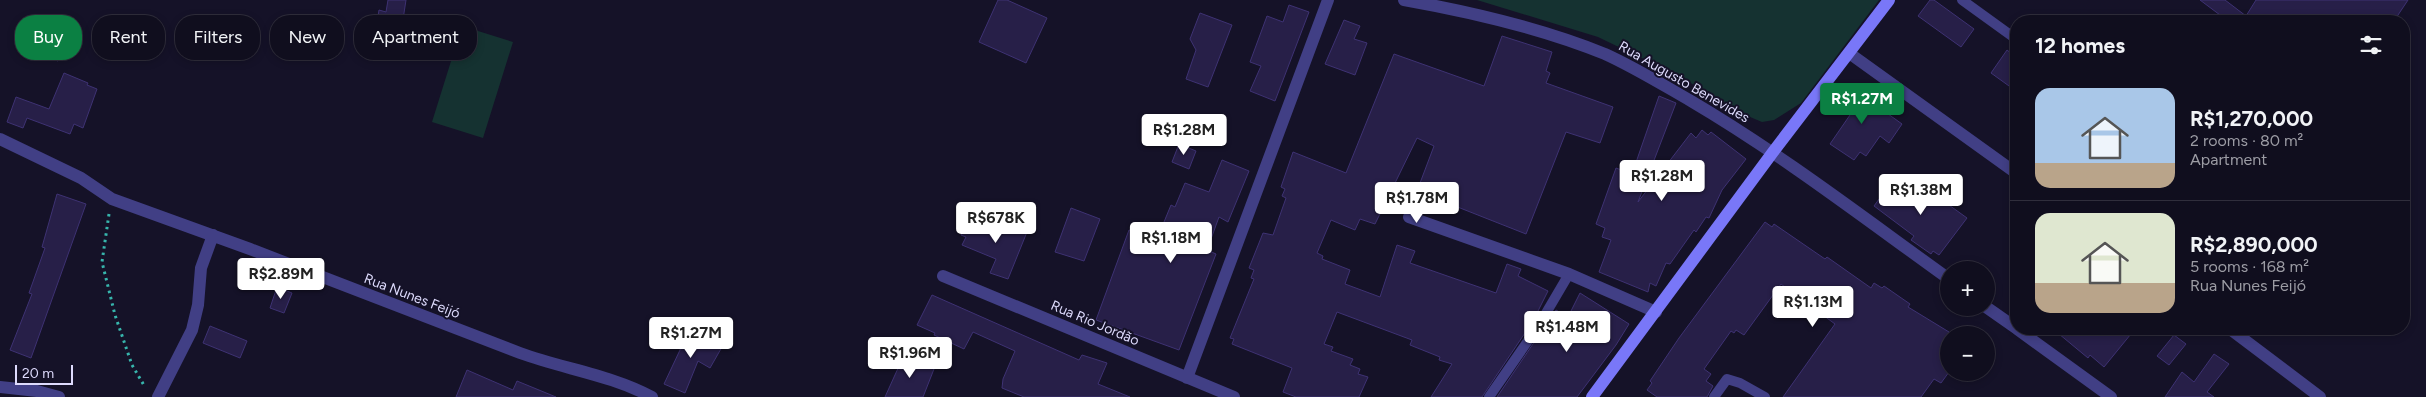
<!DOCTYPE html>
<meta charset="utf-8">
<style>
:root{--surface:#100e1e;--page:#1e1c2b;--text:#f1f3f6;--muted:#9c9ca4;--line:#302e3c;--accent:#0b8043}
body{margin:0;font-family:Figtree,sans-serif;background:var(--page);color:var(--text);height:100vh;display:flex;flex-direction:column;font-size:19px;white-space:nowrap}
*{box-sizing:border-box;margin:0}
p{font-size:16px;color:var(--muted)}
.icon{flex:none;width:28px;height:28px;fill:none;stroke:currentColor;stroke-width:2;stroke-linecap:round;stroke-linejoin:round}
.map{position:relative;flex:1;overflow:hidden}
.side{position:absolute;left:2010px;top:15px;width:400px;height:320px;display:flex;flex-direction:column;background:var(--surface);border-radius:20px;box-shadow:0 2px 8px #0003,0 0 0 1px var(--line)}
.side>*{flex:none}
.top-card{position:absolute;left:15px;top:15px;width:475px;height:45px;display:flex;gap:10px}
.controls{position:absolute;left:1940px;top:261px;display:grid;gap:10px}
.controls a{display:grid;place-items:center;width:55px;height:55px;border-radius:50%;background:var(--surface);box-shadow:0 2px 8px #0003,0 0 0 1px var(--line);font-size:25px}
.scale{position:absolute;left:15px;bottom:12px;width:58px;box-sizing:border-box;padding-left:5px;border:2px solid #dedbfd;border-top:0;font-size:14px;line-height:18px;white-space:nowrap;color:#dedbfd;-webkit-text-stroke:4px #151228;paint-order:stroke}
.price{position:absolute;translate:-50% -42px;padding:0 11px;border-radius:5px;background:#fff;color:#222;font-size:16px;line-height:32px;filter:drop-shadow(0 1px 2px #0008)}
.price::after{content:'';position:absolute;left:50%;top:30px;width:15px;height:11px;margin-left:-8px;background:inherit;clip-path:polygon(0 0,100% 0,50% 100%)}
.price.on{background:var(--accent);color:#fff}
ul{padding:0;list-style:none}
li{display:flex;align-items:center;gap:15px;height:125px;padding:0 25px}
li+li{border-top:1px solid var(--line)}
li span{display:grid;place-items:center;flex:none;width:140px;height:100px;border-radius:15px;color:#555}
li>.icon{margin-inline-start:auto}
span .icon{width:60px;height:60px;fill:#fffc;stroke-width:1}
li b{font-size:21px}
h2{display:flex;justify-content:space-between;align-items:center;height:60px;padding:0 25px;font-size:21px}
.chip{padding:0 18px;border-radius:20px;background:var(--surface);box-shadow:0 2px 8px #0003,0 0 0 1px var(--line);font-size:18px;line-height:45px}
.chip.on{background:var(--accent);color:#fff}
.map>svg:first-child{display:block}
.green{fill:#153231}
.building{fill:#271f48;stroke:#3e3273}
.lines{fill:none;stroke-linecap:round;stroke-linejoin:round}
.path{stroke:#37b5ac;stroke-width:3;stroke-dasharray:2.5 4;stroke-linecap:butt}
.service{stroke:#413f85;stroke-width:10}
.minor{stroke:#413f85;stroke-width:12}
.secondary{stroke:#7977f8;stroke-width:12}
.labels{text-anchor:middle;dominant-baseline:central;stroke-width:4;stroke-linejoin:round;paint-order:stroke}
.street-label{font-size:14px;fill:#dedbfd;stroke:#151228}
</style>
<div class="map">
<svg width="2426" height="397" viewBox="0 0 2426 397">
<rect width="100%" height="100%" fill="#151228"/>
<!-- green -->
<path class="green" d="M1477 0H1879L1801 103 1774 120 1762 122 1731 109 1683 78 1598 37Z
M462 26 513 42 483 138 432 122Z"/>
<!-- building -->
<path class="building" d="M388 0H406L400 39 375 35 379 10 386 12Z
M998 0H1007L1047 18 1026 63 979 42Z
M1930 0H1934L1974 29 1961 47 1918 16Z
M2200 0H2225L2246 16 2256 0H2408L2394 21H2228Z
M1289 5 1309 12 1275 101 1250 91 1261 66 1250 62 1267 16 1283 22Z
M1200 13 1232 25 1208 87 1186 79 1196 50 1190 39Z
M44 18 70 28 58 61 32 51Z
M1344 20 1360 26 1354 39 1367 43 1355 75 1325 64Z
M1502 36 1552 52 1546 71 1550 73 1546 83 1613 107 1600 143 1566 132 1526 234 1417 191 1434 146 1417 138 1375 224 1360 219 1355 230 1331 220 1317 253 1323 256 1322 259 1350 270 1345 284 1380 297 1397 245 1415 251 1410 263 1496 293 1507 264 1521 269 1518 276 1548 291 1533 321 1482 397H1431L1452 364 1439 360 1440 357 1410 345 1412 340 1337 312 1324 344 1333 347 1331 351 1353 359 1350 365 1360 369 1358 374 1368 377 1359 397H1296L1283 392 1292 368 1232 344 1234 339 1230 338 1254 279 1251 278 1254 270 1249 268 1263 233 1273 235 1286 198 1282 196 1285 189 1281 187 1293 152 1346 173 1394 54 1484 86Z
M2007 50 2016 57V91L1991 73Z
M64 73 88 83 87 85 97 89 83 128 74 124 70 134 27 118 23 128 7 122 16 97 49 109Z
M1848 85 1902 124 1889 143 1880 136 1866 156 1860 152 1854 160 1830 144 1850 115 1834 103Z
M1659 96 1676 103 1638 202 1691 133 1696 138 1702 130 1708 135 1711 132 1746 159 1722 190 1709 218 1706 217 1696 232 1694 230 1670 264 1666 263 1656 286 1650 283 1648 292 1599 272 1611 240 1602 237 1605 228 1596 224 1616 168 1632 174Z
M1179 144 1196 151 1189 169 1172 162Z
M1222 160 1249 171 1228 222 1219 217 1207 250 1216 254 1179 350 1096 320 1129 230 1157 239 1171 205 1175 207 1185 183 1209 192Z
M1895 177 1928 200 1931 197 1939 203 1942 200 1967 218 1939 255 1933 251 1931 254 1911 240 1914 236 1874 206Z
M57 194 86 204 31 358 10 350 32 294 29 293 45 248 42 247Z
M1071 208 1100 219 1084 261 1055 252Z
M969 218 1006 233 1011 220 1029 227 1008 279 990 273 996 259 962 245 966 237 961 235Z
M1765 222 1772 227 1774 224 1825 259 1827 257 1871 288 1874 283 1882 288 1884 286 1910 304 1908 307 1949 332V372L1941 383 1934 379 1921 397H1783L1835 324 1781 284 1744 335 1736 330 1734 333 1731 331 1704 369 1711 374 1706 381 1713 386 1707 397H1657L1647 390 1652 383 1650 381 1679 338Z
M277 287 292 293 284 313 270 308Z
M1580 293 1629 324 1616 345 1577 397H1497L1556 310 1568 317Z
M932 295 1079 360 1082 355 1107 363 1098 384 1130 397H1024L1002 388 1003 379 1015 351 973 332 964 349 934 335 935 333 917 325Z
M210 326 247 341 240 358 203 343Z
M687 326 722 347 710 368 698 361 685 393 664 384 680 350Z
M2053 329H2135L2104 367 2090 355 2088 358Z
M2174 335 2186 344 2169 365 2157 356Z
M2214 354 2229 364 2207 392 2214 397H2165L2182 372 2194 382Z
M904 355 934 369 923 397H885Z
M467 370 513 390 517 381 556 397H456Z"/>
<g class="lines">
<!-- path -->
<path class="path" d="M109 214 102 262 115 315 132 365 145 387"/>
<!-- service -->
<path class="service" d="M1962 0 2016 39
M1489 397 1539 325 1569 274
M1714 397 1727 379 1740 383 1765 397"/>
<!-- minor -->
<path class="minor" d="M1404 0C1472 12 1541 28 1605 54 1634 67 1663 85 1691 101 1781 154 1864 218 1949 279
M1849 53 2016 173
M0 139 81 178 112 199 250 249 520 353C564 369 611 375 652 397
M1409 217 1569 274 1656 312
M943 276 1234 397
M1986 307 2016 328
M2017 329 2111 397
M2230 329 2320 397
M1187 378 1328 0
M0 387 37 391 59 397
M158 397 192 330 198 305 201 268 213 235"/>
<!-- secondary -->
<path class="secondary" d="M1592 397 1773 152 1889 0"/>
</g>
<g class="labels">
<!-- street labels -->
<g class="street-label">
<text transform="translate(1684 82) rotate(30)">Rua Augusto Benevides</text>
<text transform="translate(412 296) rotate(21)">Rua Nunes Feijó</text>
<text transform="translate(1095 323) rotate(23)">Rua Rio Jordão</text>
</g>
</g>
</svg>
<div class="controls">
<a>+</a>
<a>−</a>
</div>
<div class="scale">20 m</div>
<b class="price on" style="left:1862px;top:125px">R$1.27M</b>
<b class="price" style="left:1184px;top:156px">R$1.28M</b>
<b class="price" style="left:1662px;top:202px">R$1.28M</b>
<b class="price" style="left:1921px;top:216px">R$1.38M</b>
<b class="price" style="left:1417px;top:224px">R$1.78M</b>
<b class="price" style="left:996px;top:244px">R$678K</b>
<b class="price" style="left:1171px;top:264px">R$1.18M</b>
<b class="price" style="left:281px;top:300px">R$2.89M</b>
<b class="price" style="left:1813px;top:328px">R$1.13M</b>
<b class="price" style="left:1567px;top:353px">R$1.48M</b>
<b class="price" style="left:691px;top:359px">R$1.27M</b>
<b class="price" style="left:910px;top:379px">R$1.96M</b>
<div class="top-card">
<a class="chip on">Buy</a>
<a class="chip">Rent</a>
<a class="chip">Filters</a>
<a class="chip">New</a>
<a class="chip">Apartment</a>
</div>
<section class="side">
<h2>12 homes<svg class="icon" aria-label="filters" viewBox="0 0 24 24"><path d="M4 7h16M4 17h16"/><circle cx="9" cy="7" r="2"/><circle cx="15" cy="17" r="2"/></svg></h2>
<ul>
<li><span style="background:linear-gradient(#a9c7e8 75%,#b9a48a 0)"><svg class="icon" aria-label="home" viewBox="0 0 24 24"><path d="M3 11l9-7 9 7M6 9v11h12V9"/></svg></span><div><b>R$1,270,000</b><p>2 rooms · 80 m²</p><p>Apartment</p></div></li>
<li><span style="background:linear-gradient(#dfe7d0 70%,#b9a48a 0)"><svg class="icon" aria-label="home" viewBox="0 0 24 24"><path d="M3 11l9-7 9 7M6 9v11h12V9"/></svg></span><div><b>R$2,890,000</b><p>5 rooms · 168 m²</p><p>Rua Nunes Feijó</p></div></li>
</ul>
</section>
</div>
